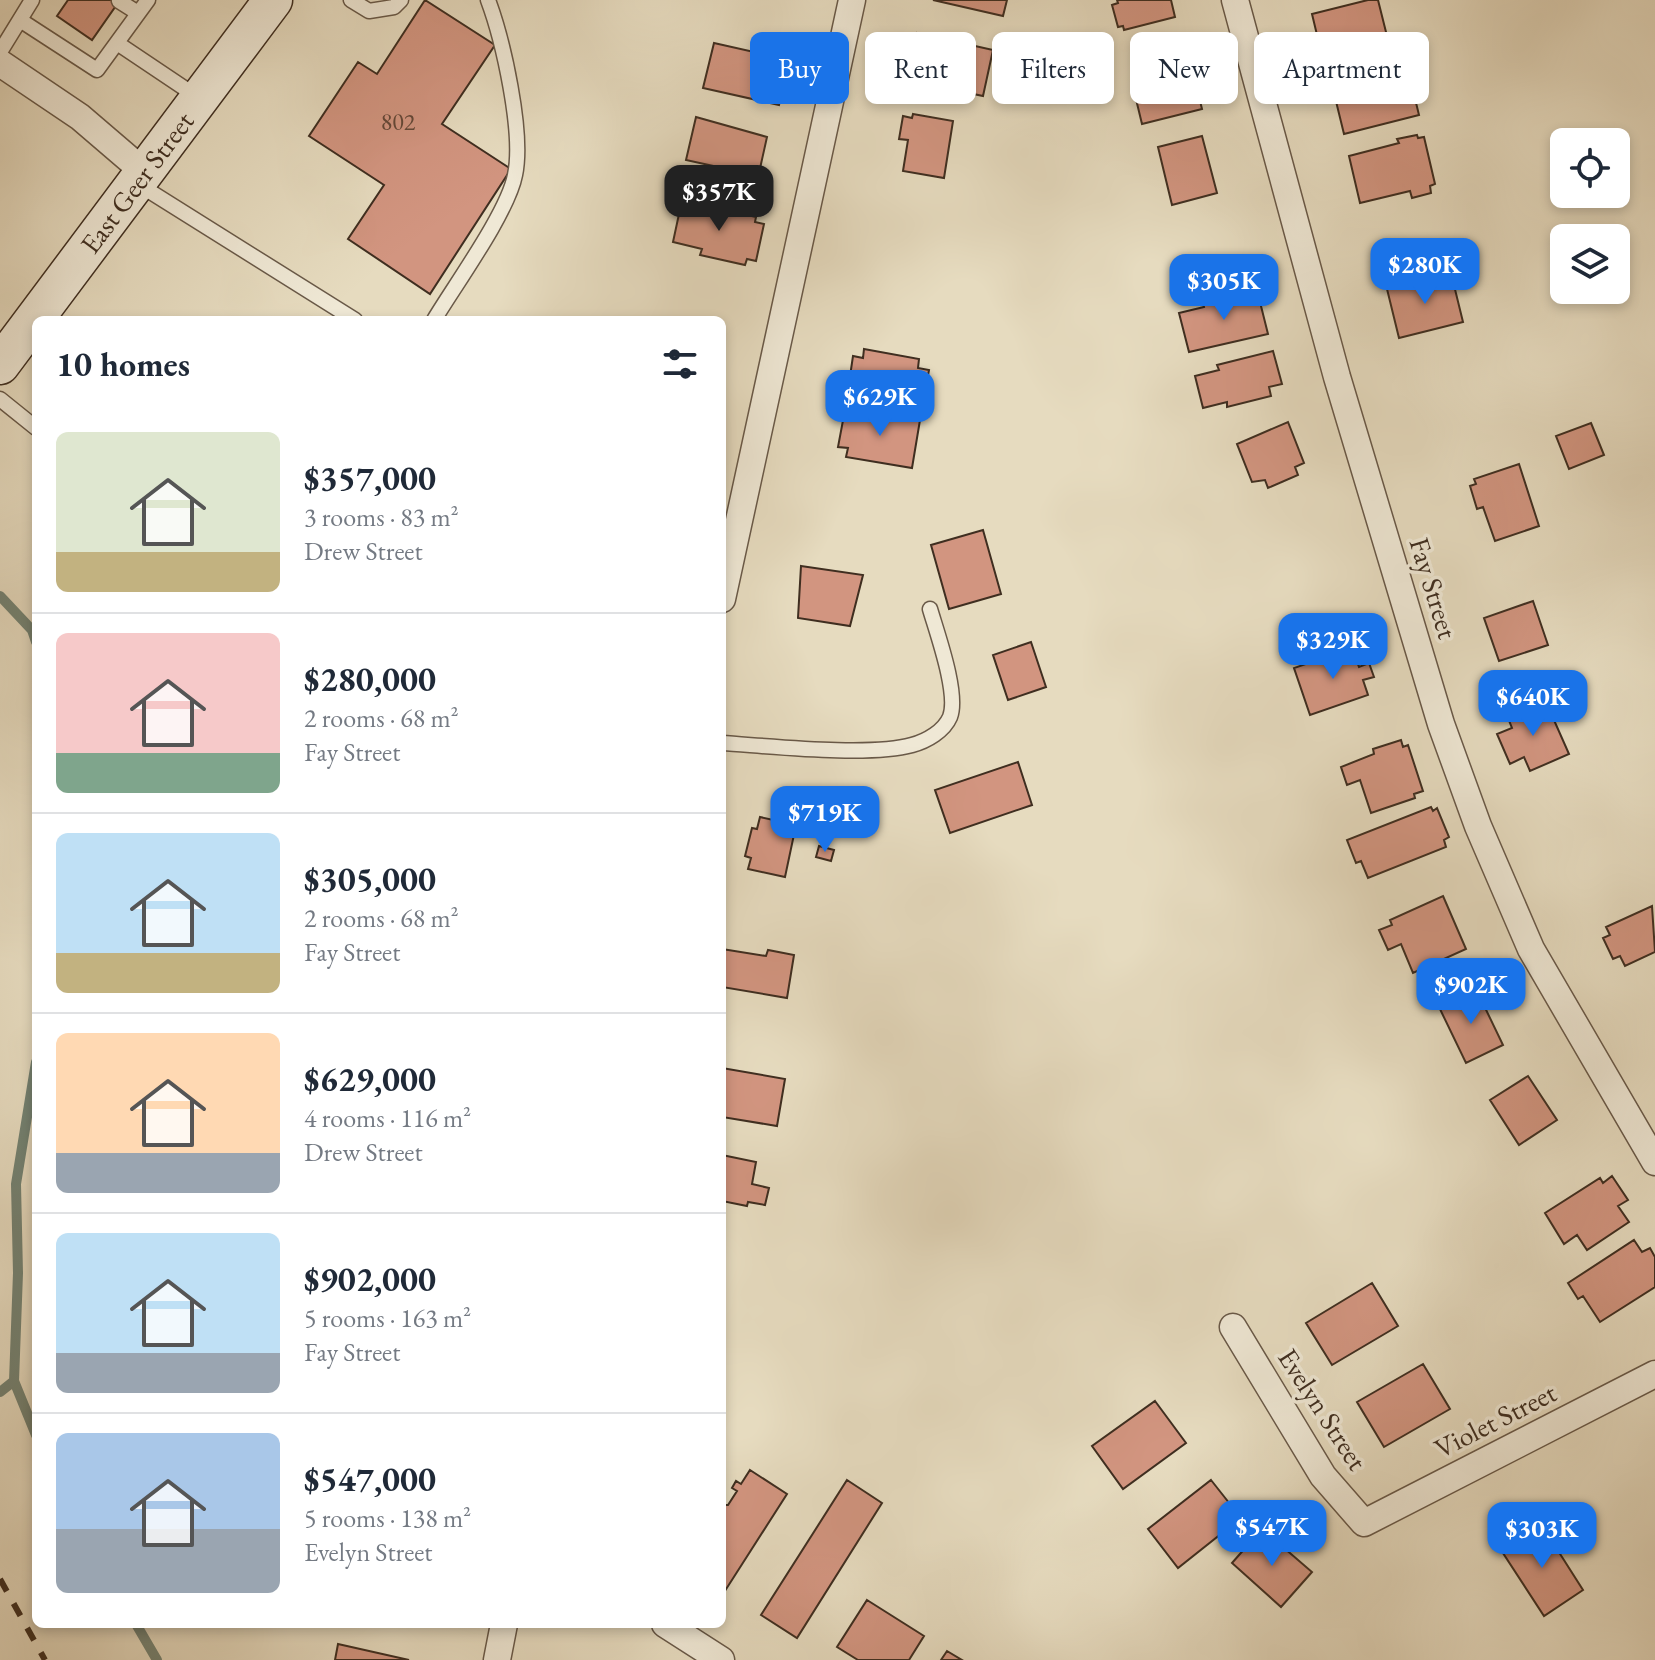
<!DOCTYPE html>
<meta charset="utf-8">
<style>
:root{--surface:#fff;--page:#f6f6f7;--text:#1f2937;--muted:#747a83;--line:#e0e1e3;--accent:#1a73e8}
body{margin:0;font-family:"EB Garamond",serif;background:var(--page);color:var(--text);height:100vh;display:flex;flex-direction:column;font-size:30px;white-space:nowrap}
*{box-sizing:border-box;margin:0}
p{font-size:26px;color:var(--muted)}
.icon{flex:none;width:44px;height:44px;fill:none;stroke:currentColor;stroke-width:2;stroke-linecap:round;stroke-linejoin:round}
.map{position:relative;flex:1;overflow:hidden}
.drawer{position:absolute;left:32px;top:316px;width:694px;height:1312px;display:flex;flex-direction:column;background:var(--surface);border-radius:12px;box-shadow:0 4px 12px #0003}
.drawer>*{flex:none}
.guide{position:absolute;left:750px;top:32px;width:760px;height:72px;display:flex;gap:16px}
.controls{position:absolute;left:1550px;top:128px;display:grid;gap:16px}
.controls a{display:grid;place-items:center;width:80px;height:80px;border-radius:12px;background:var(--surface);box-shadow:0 4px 12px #0003;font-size:40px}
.price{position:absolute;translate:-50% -68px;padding:0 18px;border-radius:16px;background:var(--accent);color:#fff;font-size:26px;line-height:52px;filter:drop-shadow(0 2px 4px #0008)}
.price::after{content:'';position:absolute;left:50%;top:48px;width:24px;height:18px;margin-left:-12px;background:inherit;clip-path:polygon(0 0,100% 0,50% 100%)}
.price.on{background:#222;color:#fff}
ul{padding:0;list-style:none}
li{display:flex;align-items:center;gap:24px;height:200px;padding:0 24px}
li+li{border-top:2px solid var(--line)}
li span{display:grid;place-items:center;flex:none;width:224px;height:160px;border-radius:12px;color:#555}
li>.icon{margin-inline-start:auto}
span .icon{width:96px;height:96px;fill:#fffc;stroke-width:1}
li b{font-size:34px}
h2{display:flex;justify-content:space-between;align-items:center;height:96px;padding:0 24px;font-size:34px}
.chip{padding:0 28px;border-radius:12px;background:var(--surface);box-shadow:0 4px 12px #0003;font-size:28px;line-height:72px}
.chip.on{background:var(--accent);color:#fff}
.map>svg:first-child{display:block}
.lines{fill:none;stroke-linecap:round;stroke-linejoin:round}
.stream{stroke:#748374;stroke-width:10}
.building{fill:#d29580;stroke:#3f2e20;stroke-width:2}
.lane-casing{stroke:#695948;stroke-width:17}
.street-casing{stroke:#695948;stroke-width:29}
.secondary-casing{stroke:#3f2e20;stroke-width:41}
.lane{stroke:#efe8d5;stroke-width:14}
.street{stroke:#efe8d5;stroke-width:26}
.secondary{stroke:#efe8d5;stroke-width:38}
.rail{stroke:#3f2e20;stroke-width:6;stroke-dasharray:14 14;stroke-linecap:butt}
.labels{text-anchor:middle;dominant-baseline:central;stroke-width:7;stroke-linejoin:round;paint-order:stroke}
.number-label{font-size:24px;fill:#644838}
.street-label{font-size:28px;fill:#3f2e20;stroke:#efe8d5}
</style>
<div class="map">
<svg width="1655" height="1660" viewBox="0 0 1655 1660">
<rect width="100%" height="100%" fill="#e6dbbf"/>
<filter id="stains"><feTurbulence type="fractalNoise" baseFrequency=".0025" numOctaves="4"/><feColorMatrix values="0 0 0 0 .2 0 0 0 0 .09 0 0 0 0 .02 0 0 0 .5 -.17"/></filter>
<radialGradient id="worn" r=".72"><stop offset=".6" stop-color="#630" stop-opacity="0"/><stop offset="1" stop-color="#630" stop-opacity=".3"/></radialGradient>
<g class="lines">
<!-- stream -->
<path class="stream" d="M0 596 32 630 36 642
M36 1062 16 1184 18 1273 14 1381 36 1435
M0 1392 14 1381
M136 1624 157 1660"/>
</g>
<!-- building -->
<path class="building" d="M68 0H120L92 40 57 16Z
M425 0 495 45 442 124 511 169 430 294 348 239 384 185 309 136 358 62 377 74Z
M933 0H1007L1003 16Z
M1117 0H1171L1175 17 1124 30 1123 26 1118 27 1112 5 1118 3Z
M1368 0H1378L1389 44 1323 60 1312 14Z
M917 33 993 50 983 96 907 80Z
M714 43 781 58 780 63 788 65 779 105 703 88Z
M1190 60 1202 109 1142 124 1135 95 1145 92 1141 73Z
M1408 70 1419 115 1344 134 1333 89Z
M913 114 953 121 944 178 903 171 908 140 899 139 903 116 912 118Z
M696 117 767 137 759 173 750 171V174L686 160Z
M1417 135 1418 138 1424 137 1435 184 1430 186 1431 193 1412 198 1410 191 1360 203 1349 156 1399 143 1397 139Z
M1202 136 1217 193 1172 205 1158 147Z
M682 200 756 217 755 222 764 224 756 261 747 259 745 265 700 255 702 249 673 242Z
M1451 273 1463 322 1399 338 1387 289Z
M1257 290 1268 334 1189 352 1179 313 1204 307 1203 303Z
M864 349 919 359 918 368 929 370 924 397 913 395 911 404 856 394 858 385 849 383 853 356 863 358Z
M1273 351 1282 384 1269 387 1271 396 1227 407V402L1203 408 1195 376 1219 370 1217 365Z
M854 409 920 420 912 468 846 457 848 448 838 447 844 415 853 417Z
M1288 422 1304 463 1295 467 1298 475 1268 488 1265 480 1252 482 1237 444Z
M1591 423 1604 455 1569 469 1556 436Z
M1519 464 1539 526 1495 541 1483 507 1477 509 1470 486 1476 484 1474 479Z
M983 530 1001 594 949 609 931 545Z
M801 566 863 575 850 626 798 618Z
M1533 601 1548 645 1499 661 1484 618Z
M1031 642 1046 687 1008 700 993 655Z
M1352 648 1359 667 1369 663 1374 677 1363 680 1368 695 1310 715 1294 668Z
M1546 702 1569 754 1530 771 1524 757 1510 764 1497 734 1512 728 1508 718Z
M1401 740 1403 747 1408 745 1423 791 1414 794 1415 798 1371 813 1360 780 1347 785 1341 767 1374 754 1373 749Z
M1018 762 1032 805 950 833 935 790Z
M1431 807 1433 811 1437 808 1449 837 1444 840 1446 847 1368 878 1361 861 1356 863 1347 840Z
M760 817 796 825 785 877 748 869 751 858 745 856 752 828 757 829Z
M819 846 834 850 831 861 816 857Z
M1443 896 1466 949 1413 973 1401 944 1388 950 1379 930 1392 925 1390 920Z
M1652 906 1655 952 1625 966 1620 956 1613 959 1603 938 1610 935 1606 927Z
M722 949 766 956 768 950 794 955 787 998 722 987Z
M1476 989 1503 1045 1466 1063 1439 1007Z
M722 1068 785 1079 777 1126 722 1117Z
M1528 1076 1557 1120 1519 1145 1490 1100Z
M722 1155 756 1162 752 1184 769 1188 765 1205 748 1202 747 1206 722 1201Z
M1612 1176 1628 1200 1618 1206 1629 1222 1587 1250 1577 1235 1564 1244 1545 1213 1600 1178 1603 1183Z
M1634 1240 1642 1252 1650 1248 1655 1257V1287L1600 1322 1583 1296 1578 1299 1568 1283Z
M1372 1283 1398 1326 1332 1365 1306 1323Z
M1423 1364 1450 1409 1384 1447 1357 1402Z
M1155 1401 1186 1443 1123 1489 1092 1446Z
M750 1470 787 1494 723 1594 722 1505H728L737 1491 732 1488 736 1481 741 1484Z
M847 1480 882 1503 797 1638 761 1615Z
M1211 1480 1241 1518 1178 1568 1148 1529Z
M1541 1524 1583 1590 1544 1616 1501 1550Z
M1262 1529 1312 1572 1281 1607 1232 1563Z
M867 1600 924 1636 909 1660H858L837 1647Z
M338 1644 409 1660H335Z
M947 1651 962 1660H941Z"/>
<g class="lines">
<defs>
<path id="lane" d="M351 0 369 11 394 7 401 0
M119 1 138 13
M20 20 97 70 148 0
M117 43 199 98
M0 52 32 0
M138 184 355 320
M434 320C455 285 508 212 515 175 524 133 503 40 488 0
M0 399 36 428
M722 743C769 746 869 757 912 745 927 741 944 731 950 717 959 694 937 633 930 609"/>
<path id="street" d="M1235 0 1337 377 1441 724 1478 826 1531 949 1655 1162
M0 63 80 117 143 171
M722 599 852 0
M1233 1327 1323 1476 1364 1523 1655 1374
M665 1624 721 1660
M497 1660 504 1624"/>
<g id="secondary">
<path id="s1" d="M0 365 273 0"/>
</g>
</defs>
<!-- lane casing -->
<use href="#lane" class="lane-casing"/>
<!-- street casing -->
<use href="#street" class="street-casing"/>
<!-- secondary casing -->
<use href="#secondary" class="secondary-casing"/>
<!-- lane -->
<use href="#lane" class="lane"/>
<!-- street -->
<use href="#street" class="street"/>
<!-- secondary -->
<use href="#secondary" class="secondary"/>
<!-- rail -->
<path class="rail" d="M0 1579 45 1660"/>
</g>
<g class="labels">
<!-- number labels -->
<g class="number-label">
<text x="398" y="121">802</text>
</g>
<!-- street labels -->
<g class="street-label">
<text stroke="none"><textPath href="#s1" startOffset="228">East Geer Street</textPath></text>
<text transform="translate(1434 588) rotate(73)">Fay Street</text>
<text transform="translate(1323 1409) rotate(57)">Evelyn Street</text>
<text transform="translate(1495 1420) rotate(-27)">Violet Street</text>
</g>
</g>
<rect width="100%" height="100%" filter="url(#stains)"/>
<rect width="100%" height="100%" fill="url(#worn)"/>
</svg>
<div class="controls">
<a><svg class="icon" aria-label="locate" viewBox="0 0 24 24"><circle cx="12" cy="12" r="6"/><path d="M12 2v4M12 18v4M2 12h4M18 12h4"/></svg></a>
<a><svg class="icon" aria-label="layers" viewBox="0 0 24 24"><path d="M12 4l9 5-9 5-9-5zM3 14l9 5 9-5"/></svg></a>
</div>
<b class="price on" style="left:719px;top:233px">$357K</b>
<b class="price" style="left:1425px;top:306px">$280K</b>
<b class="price" style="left:1224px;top:322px">$305K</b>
<b class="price" style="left:880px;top:438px">$629K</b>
<b class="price" style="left:1333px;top:681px">$329K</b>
<b class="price" style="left:1533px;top:738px">$640K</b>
<b class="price" style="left:825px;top:854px">$719K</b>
<b class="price" style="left:1471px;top:1026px">$902K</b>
<b class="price" style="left:1272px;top:1568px">$547K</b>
<b class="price" style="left:1542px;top:1570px">$303K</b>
<div class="guide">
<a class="chip on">Buy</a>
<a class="chip">Rent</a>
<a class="chip">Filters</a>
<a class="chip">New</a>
<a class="chip">Apartment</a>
</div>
<section class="drawer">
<h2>10 homes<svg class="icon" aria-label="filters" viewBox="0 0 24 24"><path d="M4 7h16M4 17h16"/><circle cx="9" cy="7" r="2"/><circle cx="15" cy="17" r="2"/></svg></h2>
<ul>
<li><span style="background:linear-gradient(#dfe7d0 75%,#c2b280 0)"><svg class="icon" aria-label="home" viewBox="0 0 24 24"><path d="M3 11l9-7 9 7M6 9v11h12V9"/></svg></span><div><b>$357,000</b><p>3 rooms · 83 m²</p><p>Drew Street</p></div></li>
<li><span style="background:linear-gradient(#f6c9c9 75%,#7fa58c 0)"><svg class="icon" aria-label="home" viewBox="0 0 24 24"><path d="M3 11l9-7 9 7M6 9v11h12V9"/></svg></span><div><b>$280,000</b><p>2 rooms · 68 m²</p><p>Fay Street</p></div></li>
<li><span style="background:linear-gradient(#bfe0f5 75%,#c2b280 0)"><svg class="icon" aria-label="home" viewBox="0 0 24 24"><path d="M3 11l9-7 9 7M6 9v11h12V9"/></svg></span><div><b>$305,000</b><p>2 rooms · 68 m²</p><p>Fay Street</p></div></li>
<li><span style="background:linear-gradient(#ffd9b3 75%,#9aa5b1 0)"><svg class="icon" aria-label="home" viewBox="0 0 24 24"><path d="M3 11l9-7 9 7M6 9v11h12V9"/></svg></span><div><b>$629,000</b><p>4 rooms · 116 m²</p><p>Drew Street</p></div></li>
<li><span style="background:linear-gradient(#bfe0f5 75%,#9aa5b1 0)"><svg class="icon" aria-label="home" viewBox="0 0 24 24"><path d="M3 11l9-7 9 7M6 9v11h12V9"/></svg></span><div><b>$902,000</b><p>5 rooms · 163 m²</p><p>Fay Street</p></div></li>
<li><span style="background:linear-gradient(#a9c7e8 60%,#9aa5b1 0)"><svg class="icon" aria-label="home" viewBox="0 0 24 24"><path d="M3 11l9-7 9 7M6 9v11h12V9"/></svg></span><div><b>$547,000</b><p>5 rooms · 138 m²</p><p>Evelyn Street</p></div></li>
</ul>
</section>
</div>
